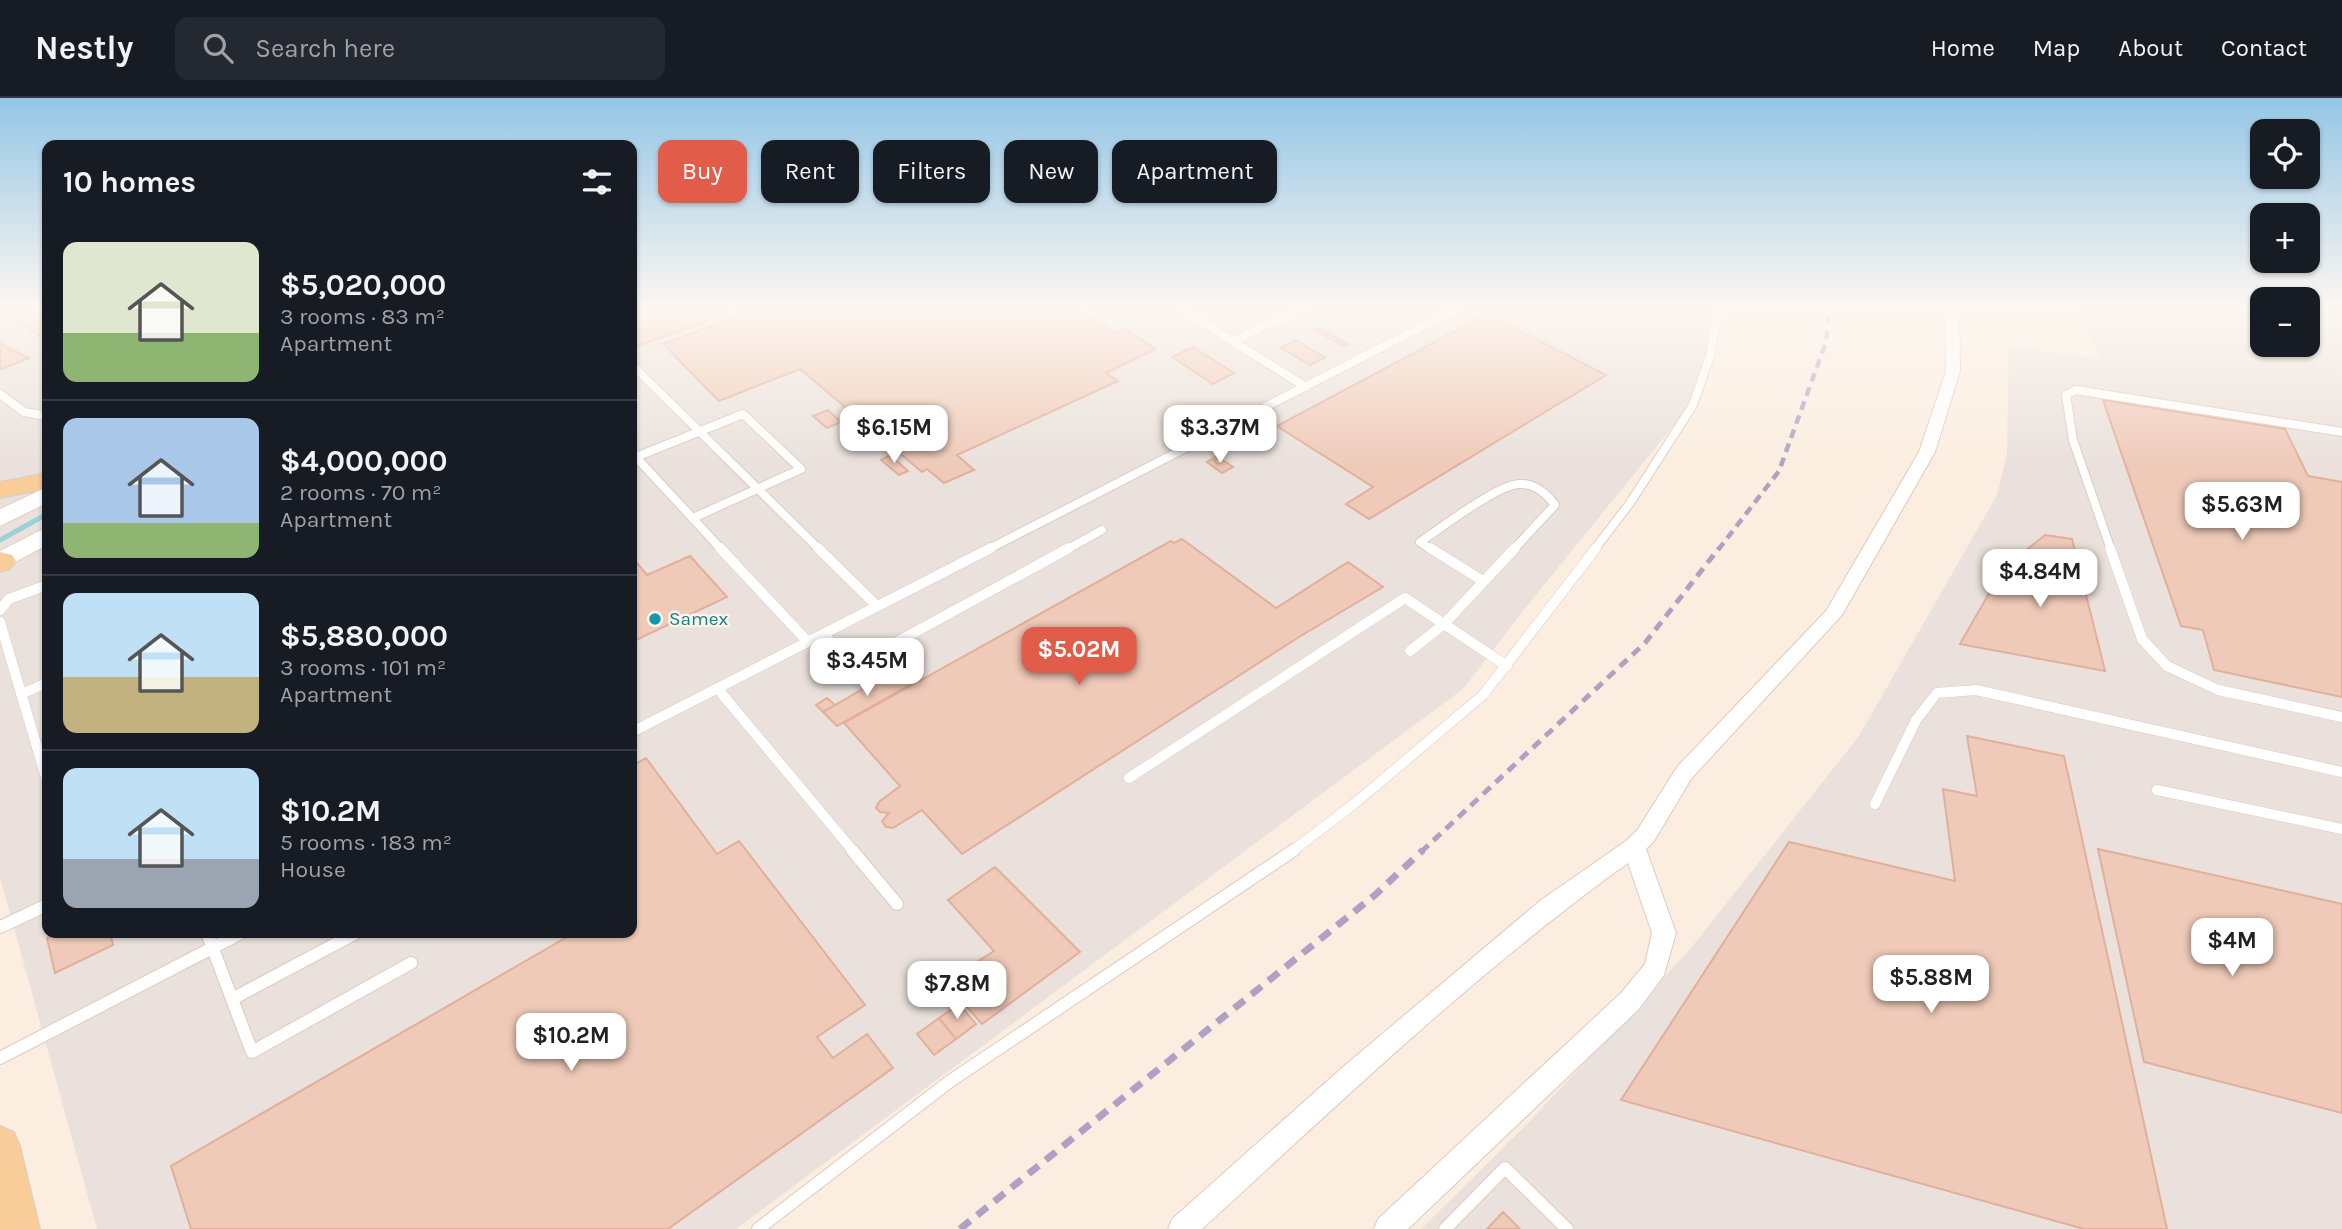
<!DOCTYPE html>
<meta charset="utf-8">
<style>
:root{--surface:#171b24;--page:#242831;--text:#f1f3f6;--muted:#9ea1a6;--line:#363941;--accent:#e25d49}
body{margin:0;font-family:Karla,sans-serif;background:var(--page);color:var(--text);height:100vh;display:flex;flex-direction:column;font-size:26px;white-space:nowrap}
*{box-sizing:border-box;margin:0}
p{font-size:23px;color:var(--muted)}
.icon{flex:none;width:38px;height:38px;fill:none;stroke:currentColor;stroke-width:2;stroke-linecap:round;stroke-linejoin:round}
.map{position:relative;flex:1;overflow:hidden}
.sheet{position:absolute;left:42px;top:42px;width:595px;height:798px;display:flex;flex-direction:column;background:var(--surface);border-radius:14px;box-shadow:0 2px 5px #0004}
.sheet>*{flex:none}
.hud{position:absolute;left:658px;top:42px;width:665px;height:63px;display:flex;gap:14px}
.controls{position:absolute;left:2250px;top:21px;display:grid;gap:14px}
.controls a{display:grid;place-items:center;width:70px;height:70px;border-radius:14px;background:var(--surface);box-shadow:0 2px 5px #0004;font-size:35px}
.price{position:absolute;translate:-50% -60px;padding:0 16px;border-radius:14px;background:#fff;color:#222;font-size:23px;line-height:46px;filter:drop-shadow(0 2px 4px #0008)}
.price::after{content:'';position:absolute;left:50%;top:42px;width:21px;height:16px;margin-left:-10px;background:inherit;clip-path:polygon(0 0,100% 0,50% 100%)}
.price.current{background:var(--accent);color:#fff}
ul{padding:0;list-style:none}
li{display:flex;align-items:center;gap:21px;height:175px;padding:0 21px}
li+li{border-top:2px solid var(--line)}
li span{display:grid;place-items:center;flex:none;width:196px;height:140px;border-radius:14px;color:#555}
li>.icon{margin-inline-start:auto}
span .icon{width:84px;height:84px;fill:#fffc;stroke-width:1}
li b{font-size:30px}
h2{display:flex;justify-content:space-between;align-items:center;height:84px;padding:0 21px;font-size:30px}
.tag{padding:0 24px;border-radius:14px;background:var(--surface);box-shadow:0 2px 5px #0004;font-size:24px;line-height:63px}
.tag.current{background:var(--accent);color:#fff}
header{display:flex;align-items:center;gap:42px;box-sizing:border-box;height:98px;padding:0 35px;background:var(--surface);border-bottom:2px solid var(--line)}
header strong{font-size:33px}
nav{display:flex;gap:38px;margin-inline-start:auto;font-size:24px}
.search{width:490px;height:63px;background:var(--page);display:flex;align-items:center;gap:18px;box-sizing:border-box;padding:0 24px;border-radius:14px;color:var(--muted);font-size:26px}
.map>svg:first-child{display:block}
.industrial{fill:#eae1dc}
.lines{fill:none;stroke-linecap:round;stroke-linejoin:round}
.stream{stroke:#9dd1d5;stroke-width:5}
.building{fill:#efcab9;stroke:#e1af9a;stroke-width:2}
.lane-far2-casing{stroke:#dfcabd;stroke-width:10}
.lane-far1-casing{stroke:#dfcabd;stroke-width:11}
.lane-casing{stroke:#dfcabd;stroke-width:14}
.street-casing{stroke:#dfcabd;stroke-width:2}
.secondary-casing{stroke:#e5ccbd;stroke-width:2}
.primary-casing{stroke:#d7cfcc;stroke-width:2}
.lane-far2{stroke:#fff;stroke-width:8}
.lane-far1{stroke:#fff;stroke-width:10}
.lane{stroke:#fff;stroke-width:12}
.street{fill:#fff;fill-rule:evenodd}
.secondary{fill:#fff;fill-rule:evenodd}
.primary{fill:#f8cd9a;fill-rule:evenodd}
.rail-far2{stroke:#b0a0c3;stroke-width:4.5;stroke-dasharray:9 6;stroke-linecap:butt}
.rail-far1{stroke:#b0a0c3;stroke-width:5;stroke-dasharray:10 7;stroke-linecap:butt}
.rail{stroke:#b0a0c3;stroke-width:7;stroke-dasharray:13 9;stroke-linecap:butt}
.culture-dot{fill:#0f9aa8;stroke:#fef3e6;stroke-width:2.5}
.labels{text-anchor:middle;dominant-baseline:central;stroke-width:5;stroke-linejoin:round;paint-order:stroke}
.culture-label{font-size:19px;fill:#0d838f;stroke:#fef3e6;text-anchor:start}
</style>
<header>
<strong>Nestly</strong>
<div class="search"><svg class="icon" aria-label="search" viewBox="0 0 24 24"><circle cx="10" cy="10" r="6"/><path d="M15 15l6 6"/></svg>Search here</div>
<nav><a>Home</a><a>Map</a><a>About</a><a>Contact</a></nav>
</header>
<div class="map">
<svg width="2342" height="1131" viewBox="0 0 2342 1131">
<rect width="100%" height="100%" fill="#fbeee0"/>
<!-- industrial -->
<path class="industrial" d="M0 209H47V835H632V209H1724L1691 306 1527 508 1463 591 736 1131H97L0 779Z
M2075 209H2263V247H2308V209H2342V1131H1421L1530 1023 1691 850 1859 638 1997 397 2007 356 2009 249 2101 260Z"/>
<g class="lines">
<!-- stream -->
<path class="stream" d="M0 442 47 416"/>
</g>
<!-- building -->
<path class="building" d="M0 209H47V242L0 213Z
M650 209H1076L1114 235 1124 231 1156 251 1106 275 1118 283 957 357 974 372 944 385 927 371 922 374 800 271 719 303 663 246 739 218 734 213 632 250V216Z
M1487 216 1606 277 1369 421 1346 406 1373 389 1277 328Z
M1319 230 1348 246 1344 248 1315 232Z
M1296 242 1325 260 1310 267 1281 250Z
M0 245 9 250 29 260 0 272Z
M1193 249 1234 275 1213 286 1172 259Z
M2103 302 2285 331 2308 378 2342 384V599L2214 572 2203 532 2181 528Z
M828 312 841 324 827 330 813 318Z
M890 357 908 373 899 377 881 362Z
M1217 358 1220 360 1214 363 1218 366 1224 363 1233 369 1222 375 1207 364Z
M2045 437 2072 441 2105 573 1960 546 2003 471Z
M1182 441 1276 510 1348 464 1383 489 1299 539 962 756 922 712 893 730 886 729 882 723 889 715 880 714 876 710 879 704 900 688 844 625 1171 443 1174 445Z
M690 458 727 499 632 544V459L647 477Z
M896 572 911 586 837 628 823 614Z
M827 600 835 607 823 614 816 607Z
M1967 638 2064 658 2167 1131H2084L1621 1002 1789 744 1955 783 1943 691 1977 698Z
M646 660 717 756 739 743 865 907 817 939 833 960 867 936 893 970 668 1131H191L171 1068 574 835H632V801L635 799 632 794V668Z
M2098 751 2342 806V1015L2144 964Z
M995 769 1080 854 982 926 945 884 994 853 948 802Z
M58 835H110L113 847 55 875 47 840Z
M959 906 976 926 956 941 939 920Z
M939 920 956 941 934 957 917 936Z
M1503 1114 1520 1131H1487Z"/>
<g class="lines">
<defs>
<path id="lane-far2" d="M1178 209 1306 289
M1233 243 1306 209
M632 267 820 452
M0 296 24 314 47 318
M634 357 722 452
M636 359 743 316 801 371 693 420
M987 452 1460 209
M1066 452 1102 432
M1432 452 1420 444C1441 430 1497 387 1519 386 1535 385 1546 395 1555 407L1513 452
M1594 452 1630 405 1693 307 1711 255 1718 209
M2111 452 2073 342 2066 297 2076 292 2342 334"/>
<path id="lane-far1" d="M720 450 808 544
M818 450 877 508
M1430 450 1483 483
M2110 450 2142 541 2167 568 2218 592 2342 619
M0 512 9 501 47 487
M0 524 47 683
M824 536 853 568 1069 450
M1410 553 1444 526 1515 450
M717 590 854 754
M21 596 47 585
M632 634 991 450
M1129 680 1405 500 1507 568
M2157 692 2342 731
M1875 706 1916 622 1937 595 1976 592 2342 674
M1291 754 1354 706 1483 597 1596 450"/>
<path id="lane" d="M852 752 897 806
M0 829 47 807
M207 835 252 954 411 865
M232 901 356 835
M0 960 241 835
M758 1131 949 984 1294 752
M1445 1131 1505 1070 1567 1131"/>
<path id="street" d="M1945 209H1959L1960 273 1935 354 1842 517 1691 681 1654 743 1646 751 1676 835 1664 877 1639 911 1408 1131H1374L1378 1121 1621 895 1645 866 1652 835 1628 765C1476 874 1340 1005 1202 1131H1168L1172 1121 1343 969 1541 802 1626 743 1638 731 1677 669 1826 513 1919 354 1946 273Z"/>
<path id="secondary" d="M47 389V405L0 428V411Z
M47 429V447L0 472V453Z"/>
<path id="primary" d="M47 375V391L0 400V384Z
M0 454 12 457 16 463 10 471 0 474Z
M0 1028 14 1034 20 1048 40 1131H0Z"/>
</defs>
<!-- lane-far2 casing -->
<use href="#lane-far2" class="lane-far2-casing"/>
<!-- lane-far1 casing -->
<use href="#lane-far1" class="lane-far1-casing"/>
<!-- lane casing -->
<use href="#lane" class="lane-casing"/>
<!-- street casing -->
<use href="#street" class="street-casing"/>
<!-- secondary casing -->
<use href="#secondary" class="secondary-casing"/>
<!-- primary casing -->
<use href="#primary" class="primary-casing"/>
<!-- lane-far2 -->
<use href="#lane-far2" class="lane-far2"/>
<!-- lane-far1 -->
<use href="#lane-far1" class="lane-far1"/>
<!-- lane -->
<use href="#lane" class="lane"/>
<!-- street -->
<use href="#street" class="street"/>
<!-- secondary -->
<use href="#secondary" class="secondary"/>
<!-- primary -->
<use href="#primary" class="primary"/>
<!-- rail-far2 -->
<path class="rail-far2" d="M1718 452 1779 373 1826 244 1829 209"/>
<!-- rail-far1 -->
<path class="rail-far1" d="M1421 754 1645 545 1719 450"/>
<!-- rail -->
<path class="rail" d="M960 1131 1375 797 1423 752"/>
</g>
<!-- sky -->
<linearGradient id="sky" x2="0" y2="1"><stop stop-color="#94c6e6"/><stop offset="0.57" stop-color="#fdf7f1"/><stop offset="1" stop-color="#fdf7f1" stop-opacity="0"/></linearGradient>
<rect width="2342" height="368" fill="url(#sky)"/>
<!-- markers -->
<circle class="culture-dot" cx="655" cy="521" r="7"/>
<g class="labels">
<!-- culture labels -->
<g class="culture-label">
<text x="669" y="521">Samex</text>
</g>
</g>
</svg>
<div class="controls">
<a><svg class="icon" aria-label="locate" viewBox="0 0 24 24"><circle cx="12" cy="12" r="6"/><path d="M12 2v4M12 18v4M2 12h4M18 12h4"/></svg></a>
<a>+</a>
<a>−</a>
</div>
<b class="price" style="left:894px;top:367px">$6.15M</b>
<b class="price" style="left:1220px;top:367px">$3.37M</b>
<b class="price" style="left:2242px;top:444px">$5.63M</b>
<b class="price" style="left:2040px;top:511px">$4.84M</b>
<b class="price current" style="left:1079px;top:589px">$5.02M</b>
<b class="price" style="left:867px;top:600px">$3.45M</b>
<b class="price" style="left:2232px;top:880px">$4M</b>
<b class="price" style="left:1931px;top:917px">$5.88M</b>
<b class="price" style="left:957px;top:923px">$7.8M</b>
<b class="price" style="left:571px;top:975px">$10.2M</b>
<div class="hud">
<a class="tag current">Buy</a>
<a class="tag">Rent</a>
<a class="tag">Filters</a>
<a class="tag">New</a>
<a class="tag">Apartment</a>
</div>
<section class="sheet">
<h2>10 homes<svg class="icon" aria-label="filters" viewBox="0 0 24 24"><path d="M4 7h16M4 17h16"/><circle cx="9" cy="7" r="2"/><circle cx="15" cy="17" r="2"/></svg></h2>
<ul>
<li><span style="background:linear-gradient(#dfe7d0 65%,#8fb573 0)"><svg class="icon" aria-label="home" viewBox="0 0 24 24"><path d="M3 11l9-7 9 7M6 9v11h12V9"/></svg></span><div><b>$5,020,000</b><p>3 rooms · 83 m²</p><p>Apartment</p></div></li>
<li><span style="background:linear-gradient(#a9c7e8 75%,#8fb573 0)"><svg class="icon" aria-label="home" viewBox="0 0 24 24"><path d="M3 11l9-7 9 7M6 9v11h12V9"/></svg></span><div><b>$4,000,000</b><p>2 rooms · 70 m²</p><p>Apartment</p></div></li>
<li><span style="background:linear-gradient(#bfe0f5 60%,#c2b280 0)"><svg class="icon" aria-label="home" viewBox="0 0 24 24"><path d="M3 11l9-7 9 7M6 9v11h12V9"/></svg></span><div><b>$5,880,000</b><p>3 rooms · 101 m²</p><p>Apartment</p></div></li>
<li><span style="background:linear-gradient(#bfe0f5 65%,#9aa5b1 0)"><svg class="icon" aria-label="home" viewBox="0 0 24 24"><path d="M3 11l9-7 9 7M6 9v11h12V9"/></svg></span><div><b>$10.2M</b><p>5 rooms · 183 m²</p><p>House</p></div></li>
</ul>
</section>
</div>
